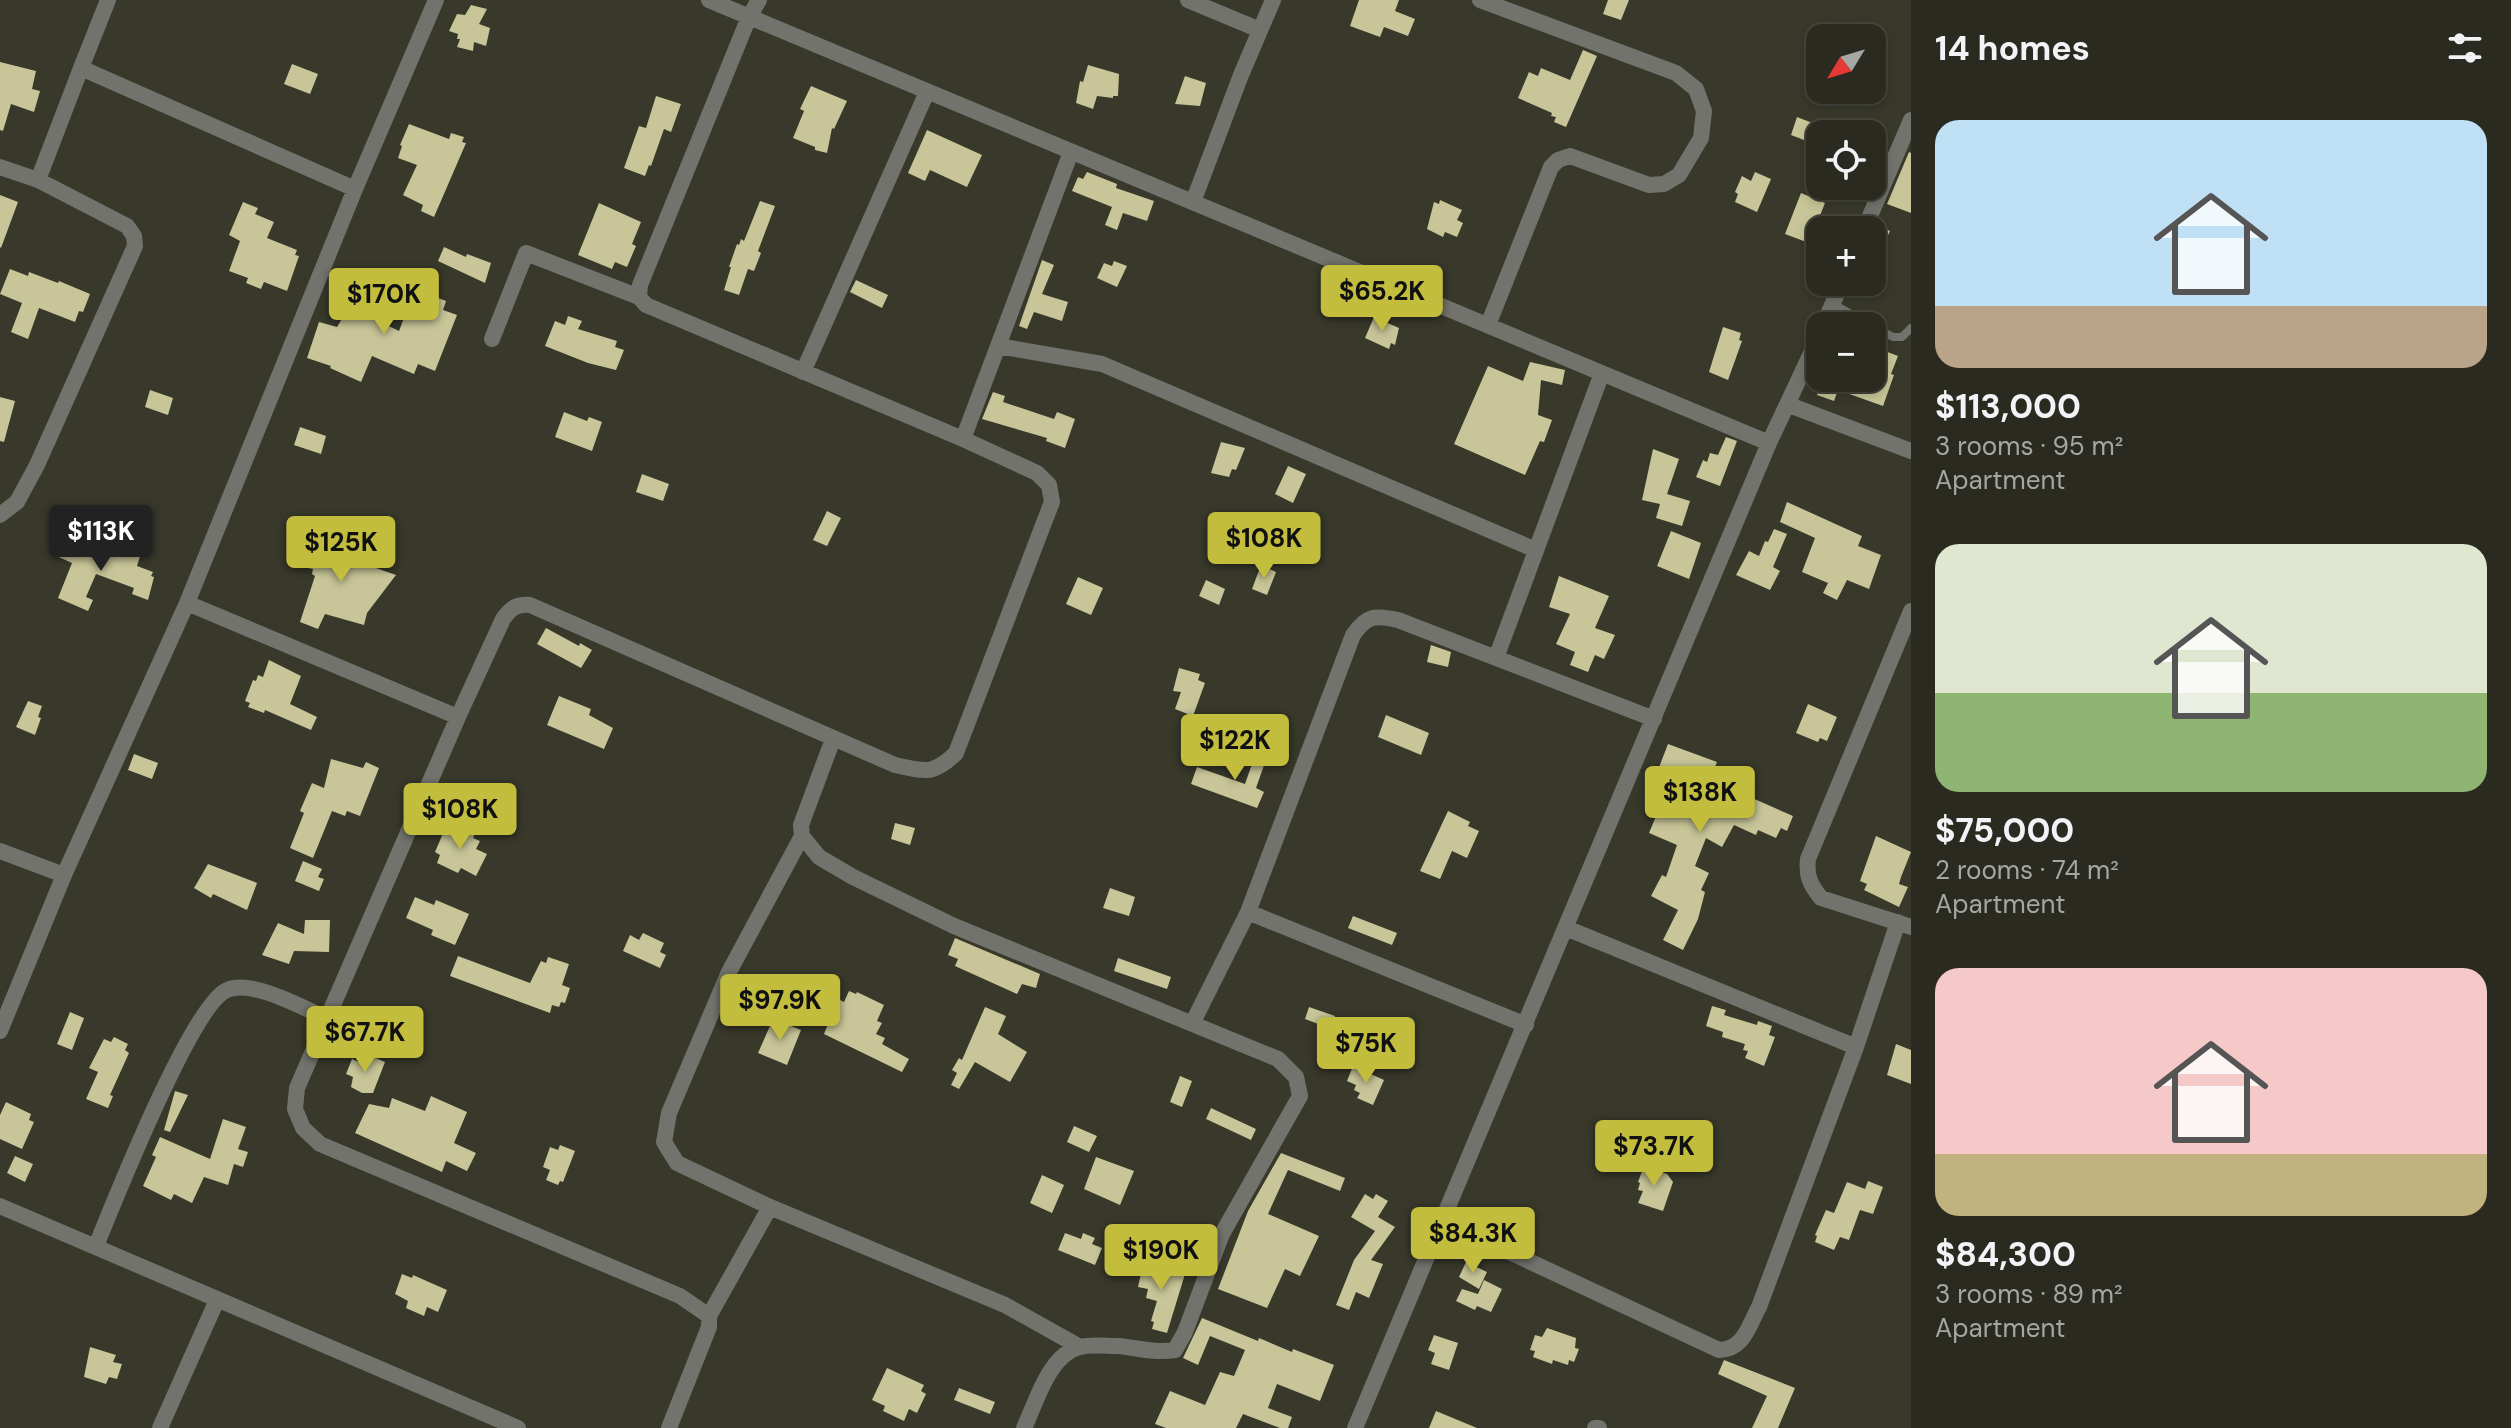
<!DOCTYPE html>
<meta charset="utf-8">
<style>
:root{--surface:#2a2a20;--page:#323229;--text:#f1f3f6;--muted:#a5a7a5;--line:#46463e;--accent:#c3bd3e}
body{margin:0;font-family:"DM Sans",sans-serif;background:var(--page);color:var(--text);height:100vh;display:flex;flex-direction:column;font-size:30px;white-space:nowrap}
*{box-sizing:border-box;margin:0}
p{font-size:26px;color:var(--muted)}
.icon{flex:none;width:44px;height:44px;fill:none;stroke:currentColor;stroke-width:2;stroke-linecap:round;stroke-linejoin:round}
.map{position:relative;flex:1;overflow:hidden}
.panel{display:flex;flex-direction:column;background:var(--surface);width:600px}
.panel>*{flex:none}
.needle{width:52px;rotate:232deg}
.buttons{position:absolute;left:1806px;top:24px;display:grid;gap:16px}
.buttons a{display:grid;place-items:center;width:80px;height:80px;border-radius:16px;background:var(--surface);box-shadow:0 4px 12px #0003,0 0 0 2px var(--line);font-size:40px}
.price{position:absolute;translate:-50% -68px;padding:0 18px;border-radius:8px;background:var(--accent);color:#111;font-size:26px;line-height:52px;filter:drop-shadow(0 2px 4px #0008)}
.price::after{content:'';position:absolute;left:50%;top:48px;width:24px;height:18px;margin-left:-12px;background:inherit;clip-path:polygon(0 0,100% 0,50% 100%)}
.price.active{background:#222;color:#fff}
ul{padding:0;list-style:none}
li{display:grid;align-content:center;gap:16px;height:424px;padding:0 24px}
li span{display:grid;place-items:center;height:248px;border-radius:24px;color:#555}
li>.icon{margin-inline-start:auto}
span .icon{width:144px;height:144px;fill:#fffc;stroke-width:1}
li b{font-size:34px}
h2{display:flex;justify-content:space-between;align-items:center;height:96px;padding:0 24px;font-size:34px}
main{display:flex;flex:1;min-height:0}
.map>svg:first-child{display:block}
.building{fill:#c8c698}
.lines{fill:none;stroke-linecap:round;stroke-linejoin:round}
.service{stroke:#73736d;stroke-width:8}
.minor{stroke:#73736d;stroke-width:16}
</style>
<main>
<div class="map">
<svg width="1911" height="1428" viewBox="0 0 1911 1428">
<rect width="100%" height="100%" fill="#38382b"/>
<!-- building -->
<path class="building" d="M1359 0H1399L1395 11 1415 19 1408 36 1384 27 1380 37 1350 26Z
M1608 0H1629L1621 20 1603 14Z
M471 5 487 9 479 24 490 28 486 46 474 42 473 51 457 47 460 39H457L458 34 449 31 457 14 465 15Z
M1583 50 1597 56 1566 127 1554 122 1556 117 1551 116 1552 113 1518 98 1529 72 1538 76 1541 68 1570 80Z
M0 62 36 71 32 89 40 91 34 112 11 104 3 131 0 130Z
M292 64 318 74 310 94 284 84Z
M1088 65 1119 74 1118 96H1113V98L1097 96 1093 109 1076 103 1080 81 1083 82Z
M1185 76 1206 83 1200 106 1175 104Z
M811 86 847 101 834 129 832 128 827 153 815 150V147L793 138 804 111 800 109Z
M656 96 681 104 671 132 664 129 651 166 649 165 645 176 624 168 639 126 646 128Z
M1797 117 1820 126 1817 145 1791 135Z
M409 124 449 139 451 133 464 137 462 142 466 143 434 217 421 211 423 205 403 195 417 165 398 158 402 146 400 145Z
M927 130 982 155 967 187 930 170 925 181 908 173Z
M1909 152 1911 153V213L1887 204Z
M1087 172 1117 184 1116 188 1154 201 1147 221 1123 213 1117 230 1105 225 1112 207 1072 191 1078 177 1083 179Z
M1755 172 1771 179 1757 212 1735 202 1738 194 1735 192 1742 176 1751 181Z
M1801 193 1825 203 1809 243 1785 234Z
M0 195 18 202 1 248 0 247Z
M1440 200 1462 210 1457 220 1463 223 1457 237 1445 232 1443 237 1427 229 1434 202 1439 204Z
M760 201 775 206 758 251 761 253 754 271 748 269 739 295 724 290 731 267H729L737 244 739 245 741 239 744 241Z
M243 202 258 208 255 214 274 222 267 238 297 250 295 255 299 256 287 291 264 282 261 289 246 283 248 278 229 271 240 241 229 235Z
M599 203 641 222 632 244 636 246 627 267 615 262 612 269 578 255Z
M1878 225 1890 231 1872 269V237Z
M444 247 466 257 467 254 491 263 485 283 438 261Z
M1042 260 1054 265 1042 294 1068 302 1062 321 1034 312 1027 329 1019 326Z
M1114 261 1127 266 1117 287 1097 278 1104 263 1112 266Z
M10 269 28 276 29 272 58 283 59 281 90 294 83 312 79 311 75 322 39 308 28 339 11 332 22 303 0 294Z
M856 280 888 295 882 308 850 292Z
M365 282 382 293 368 316 399 331 415 289 446 301 443 310 457 315 435 371 418 364 414 374 372 356 361 382 330 368 331 366 307 358 319 322 337 327Z
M568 316 582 321 578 329 617 341 615 347 624 350 616 370 588 363 545 346 555 321 565 325Z
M1374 317 1399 328 1395 345 1391 343 1389 349 1365 338Z
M1723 327 1741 333 1739 340 1742 341 1728 380 1709 372Z
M1872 346 1898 356 1891 374 1894 375 1883 406 1838 390 1834 401 1817 395 1821 384 1811 380 1812 378H1872Z
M1530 362 1565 370 1562 385 1541 380 1538 415 1552 420 1544 442 1540 441 1525 475 1454 444 1488 366 1523 381Z
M150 390 173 398 168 415 145 407Z
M993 392 1005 396 1003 402 1054 419 1057 412 1075 419 1065 448 1046 441 1047 438 982 419Z
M0 397 15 401 4 442 0 441Z
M564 412 587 421 589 417 602 422 592 451 555 437Z
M300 427 326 436 321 454 294 445Z
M1726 437 1737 441 1720 486 1696 477 1703 460 1707 462 1710 453 1718 455Z
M1221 442 1245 448 1236 470 1232 469 1229 477 1211 473Z
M1653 449 1679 459 1667 494 1690 501 1682 526 1656 518 1660 504 1642 500Z
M1288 466 1306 474 1293 503 1275 494Z
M642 474 669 484 663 501 636 492Z
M1787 502 1862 536 1858 546 1881 555 1869 589 1847 580 1837 600 1823 593 1828 583 1802 572 1815 538 1780 522Z
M827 511 841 518 827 546 813 540Z
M1774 529 1787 534 1773 567 1780 571 1770 590 1736 575 1749 551 1759 556 1765 541 1768 542Z
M1671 531 1701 543 1689 579 1657 566Z
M57 542 94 558 99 544 124 555 127 548 141 553 137 566 153 572 151 576 154 577 148 600 132 594 134 588 96 574 86 597 93 600 88 611 58 598 72 563 52 554Z
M348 542 380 554 376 568 396 575 367 613 364 625 325 614 318 629 300 622 315 576 312 574 313 569 288 564 292 545 342 558Z
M1261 565 1276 572 1267 595 1252 589Z
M1559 576 1609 596 1595 628 1615 635 1604 659 1595 655 1588 672 1570 665 1575 652 1556 644 1570 614 1549 607Z
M1078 577 1103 588 1091 615 1066 604Z
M1206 580 1225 589 1219 605 1199 596Z
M546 628 579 646 580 643 592 650 581 668 537 644Z
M1431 645 1451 652 1448 667 1427 662Z
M269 660 301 676 290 704 317 717 311 730 265 710 264 713 248 707 250 703 245 701 253 680 256 681 258 675 263 677Z
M1179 668 1200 674 1198 680 1205 683 1193 716 1175 709 1181 692 1173 691Z
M559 696 591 709 589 715 613 728 604 749 547 725Z
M28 701 42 706 38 717 41 718 35 735 16 727Z
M1808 704 1837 717 1827 741 1820 738 1818 742 1796 733Z
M1386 715 1429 733 1421 755 1378 737Z
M1668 744 1717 762 1704 793 1730 802 1734 790 1793 816 1787 831 1781 828 1776 838 1758 830 1756 835 1734 825 1722 847 1706 838 1695 866 1709 873 1701 890 1705 892 1698 919 1683 950 1663 940 1678 910 1651 896 1662 875 1666 877 1677 845 1649 833 1662 802 1674 807 1683 781 1658 770Z
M1258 747 1269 751 1256 788 1264 792 1257 808 1191 784 1197 767 1245 784Z
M134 754 158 763 152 779 128 770Z
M331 759 363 768 366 762 379 768 360 816 347 811 345 816 332 811 313 858 290 848 304 813 300 811 312 783 324 788Z
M1448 811 1470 822 1468 826 1479 831 1467 858 1452 851 1440 879 1420 871Z
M453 823 475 833 473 838 480 841 476 849 487 854 476 876 461 868 458 873 437 863 440 855 435 852 444 831 449 833Z
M895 823 915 828 910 845 891 839Z
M1876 836 1911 852 1901 877 1899 884 1908 887 1899 907 1864 890 1867 884 1860 881Z
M303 861 322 869 318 877 324 879 319 891 295 881Z
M208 864 257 883 247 910 213 894 211 898 194 888Z
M1110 888 1135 897 1129 916 1103 908Z
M415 897 434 905 436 900 469 914 455 945 431 935 433 930 406 918Z
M1353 916 1397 933 1392 945 1348 928Z
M305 920H330L329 952 294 951 289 964 262 955 278 923 304 934Z
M643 933 664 943 660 952 666 955 660 968 623 951 630 935 639 940Z
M955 938 1040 974 1036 988 1022 984 1017 994 955 966 958 959 948 955Z
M458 956 530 983 541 961 546 963 548 957 569 964 562 985 570 988 565 1003 561 1002 559 1007 552 1005 550 1013 450 976Z
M1118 958 1171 977 1167 989 1114 971Z
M849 991 856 994 857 992 884 1005 877 1021 882 1023 876 1034 885 1038 882 1044 909 1059 902 1072 824 1034 838 999 844 1002Z
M1712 1006 1726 1010 1724 1015 1757 1025 1758 1021 1772 1026 1769 1035 1775 1037 1764 1066 1745 1058 1748 1051 1743 1050 1745 1044 1722 1037 1723 1032 1706 1026Z
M985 1007 1006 1016 998 1034 1027 1052 1010 1082 975 1062 959 1089 951 1085 957 1073 952 1070 959 1058 962 1060Z
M1309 1007 1335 1016 1329 1028 1305 1019Z
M70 1012 84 1018 72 1050 57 1044Z
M773 1019 801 1030 787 1065 758 1053Z
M114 1037 128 1044 125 1050 129 1053 110 1095 113 1096 108 1108 86 1099 98 1072 89 1068 104 1039 111 1042Z
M1896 1044 1911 1050V1084L1887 1075Z
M371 1056 385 1062 373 1093H362L351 1087 353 1077 346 1074 352 1059 361 1063 362 1059 369 1062Z
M1353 1066 1384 1080 1373 1105 1357 1098 1360 1093 1354 1090 1356 1085 1347 1081Z
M1180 1076 1192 1081 1182 1107 1170 1102Z
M175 1091 188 1095 170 1132 164 1130Z
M431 1096 467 1112 454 1143 476 1153 467 1171 446 1161 442 1172 355 1133 369 1104 389 1108 392 1098 425 1111Z
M6 1102 31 1114 29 1120 34 1122 22 1149 0 1139V1115Z
M1211 1108 1256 1129 1251 1140 1206 1119Z
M223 1119 246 1127 238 1149 248 1152 243 1167 234 1164 228 1185 204 1177 192 1203 174 1194 171 1200 143 1186 156 1157 152 1155 160 1137 210 1159Z
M1074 1126 1097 1136 1089 1152 1067 1142Z
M560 1145 575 1151 563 1182 560 1181 558 1185 546 1180 550 1170 543 1167 550 1147 558 1150Z
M1281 1153 1345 1178 1340 1191 1288 1170 1268 1214 1319 1236 1300 1276 1285 1269 1267 1308 1218 1289 1248 1211Z
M15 1156 33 1164 25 1182 7 1173Z
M1096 1157 1134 1171 1120 1205 1084 1189Z
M1644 1166 1667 1174 1673 1182 1663 1211 1638 1203 1643 1191 1638 1190 1640 1183 1638 1182Z
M1042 1175 1064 1185 1052 1213 1030 1203Z
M1868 1181 1883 1187 1873 1214 1860 1210 1849 1240 1840 1237 1834 1250 1815 1242 1817 1236 1815 1235 1826 1210 1834 1213 1847 1182 1865 1189Z
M1365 1194 1373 1199 1376 1194 1388 1201 1378 1217 1395 1227 1371 1260 1383 1264 1369 1298 1356 1292 1349 1310 1336 1305 1354 1260 1375 1231 1351 1217Z
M1065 1233 1081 1239 1083 1233 1095 1238 1092 1244 1102 1248 1095 1265 1058 1250Z
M1150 1261 1167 1265 1166 1270 1185 1274 1167 1333 1152 1329 1154 1322 1151 1321 1157 1301 1146 1298 1148 1289 1138 1287 1143 1264 1149 1265Z
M1466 1262 1487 1272 1479 1289 1459 1277Z
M402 1274 412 1278 413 1275 447 1290 438 1312 427 1307 424 1316 406 1308 408 1301 395 1294Z
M1484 1280 1502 1289 1491 1312 1477 1306 1475 1310 1456 1301 1462 1289 1478 1294Z
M1202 1318 1258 1341 1259 1338 1292 1352 1293 1349 1334 1365 1320 1401 1277 1384 1268 1408 1292 1417 1288 1428H1280L1243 1414 1236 1428H1166L1155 1424 1170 1391 1205 1405 1220 1372 1234 1376 1245 1350 1210 1336 1198 1365 1183 1358Z
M1547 1328 1576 1338 1575 1348 1579 1349 1574 1362 1569 1360 1568 1365 1553 1360 1552 1364 1533 1357 1535 1351 1530 1350 1535 1335 1542 1337Z
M1434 1335 1458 1343 1449 1370 1431 1364 1435 1353 1428 1350Z
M90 1347 116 1355 113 1362 122 1364 117 1379 109 1377 106 1384 84 1377Z
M1724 1360 1795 1388 1778 1428H1752L1767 1396 1718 1374Z
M887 1368 924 1385 921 1391 926 1394 917 1413 909 1409 904 1421 883 1411 885 1406 872 1400Z
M959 1388 995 1402 990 1414 954 1400Z
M1436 1411 1477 1428H1429Z"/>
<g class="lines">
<!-- service -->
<path class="service" d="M1833 304 1893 337H1902L1911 328"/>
<!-- minor -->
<path class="minor" d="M709 0 1769 443
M1188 0 1260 30
M1480 0 1676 73 1696 89 1704 111 1701 138 1679 175 1664 184 1649 185 1570 156 1558 160 1551 167 1488 325
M81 68 108 0
M0 167 38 180 127 226 134 236 135 246 37 465 17 502 0 515
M38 180 81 68 355 189
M1193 202 1241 75 1273 0
M1864 230 1911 120
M1823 326 1842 282
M492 339 526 253 639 297
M998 346 1102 364 1536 550
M803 372 927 92
M1789 405 1911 451
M963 439 1071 152
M187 603 458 717 297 1088 295 1109 303 1128 320 1144 680 1296 709 1316V1327L669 1428
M1911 611 1808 859C1806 875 1810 885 1821 898L1911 927
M1496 658 1602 373
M458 717 503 619C511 608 516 604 530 605L895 765C924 771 933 776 956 753L1045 520 1052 502 1049 485 1037 473 963 439 646 305 639 297 640 285 749 17 759 0
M833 739 801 825 802 836 819 857 853 877 954 926 1278 1059 1296 1077 1300 1096 1222 1234 1185 1332 1175 1350C1154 1353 1138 1348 1118 1346 1107 1346 1091 1344 1080 1347 1049 1354 1036 1403 1024 1428
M802 836 729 972 669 1113 664 1142 677 1163 770 1207 1005 1305 1080 1347
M0 851 64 875
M1248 912 1353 635C1367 615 1375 615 1398 620L1654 719
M1566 928 1856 1047
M1193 1022 1248 912 1526 1025
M0 1031 64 875 187 603 355 189 436 0
M0 1206 518 1428
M1443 1221 1719 1350C1744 1349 1748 1327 1759 1307L1856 1047 1898 922
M96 1246C114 1202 192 1005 227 990 252 979 303 1008 326 1018
M709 1316 770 1207
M160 1428 217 1300
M1355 1428 1769 443 1820 334
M1595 1428H1599"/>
</g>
</svg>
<div class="buttons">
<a><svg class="needle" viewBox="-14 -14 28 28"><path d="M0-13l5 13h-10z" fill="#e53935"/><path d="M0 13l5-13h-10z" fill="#a5a7a5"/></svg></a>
<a><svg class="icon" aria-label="locate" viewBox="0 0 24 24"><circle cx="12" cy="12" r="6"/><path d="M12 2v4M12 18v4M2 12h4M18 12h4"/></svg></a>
<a>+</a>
<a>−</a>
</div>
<b class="price" style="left:1382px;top:333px">$65.2K</b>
<b class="price" style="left:384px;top:336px">$170K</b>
<b class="price active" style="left:101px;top:573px">$113K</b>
<b class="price" style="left:1264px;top:580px">$108K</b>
<b class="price" style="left:341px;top:584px">$125K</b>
<b class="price" style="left:1235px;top:782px">$122K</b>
<b class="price" style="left:1700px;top:834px">$138K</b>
<b class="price" style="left:460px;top:851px">$108K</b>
<b class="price" style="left:780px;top:1042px">$97.9K</b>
<b class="price" style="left:365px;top:1074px">$67.7K</b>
<b class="price" style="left:1366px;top:1085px">$75K</b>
<b class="price" style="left:1654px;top:1188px">$73.7K</b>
<b class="price" style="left:1473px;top:1275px">$84.3K</b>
<b class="price" style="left:1161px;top:1292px">$190K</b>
</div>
<section class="panel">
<h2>14 homes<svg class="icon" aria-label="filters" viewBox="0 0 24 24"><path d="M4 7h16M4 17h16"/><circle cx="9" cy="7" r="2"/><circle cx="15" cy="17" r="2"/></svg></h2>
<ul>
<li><span style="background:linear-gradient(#bfe0f5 75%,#b9a48a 0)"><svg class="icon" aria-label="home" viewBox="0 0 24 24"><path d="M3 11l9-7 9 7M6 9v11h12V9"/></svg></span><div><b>$113,000</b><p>3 rooms · 95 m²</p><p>Apartment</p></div></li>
<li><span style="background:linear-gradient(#dfe7d0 60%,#8fb573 0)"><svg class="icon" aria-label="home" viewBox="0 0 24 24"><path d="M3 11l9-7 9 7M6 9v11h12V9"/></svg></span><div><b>$75,000</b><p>2 rooms · 74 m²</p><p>Apartment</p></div></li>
<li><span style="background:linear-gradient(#f6c9c9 75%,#c2b280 0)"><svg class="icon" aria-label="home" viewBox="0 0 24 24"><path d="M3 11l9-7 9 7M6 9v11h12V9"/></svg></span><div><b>$84,300</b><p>3 rooms · 89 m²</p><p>Apartment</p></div></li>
</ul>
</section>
</main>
